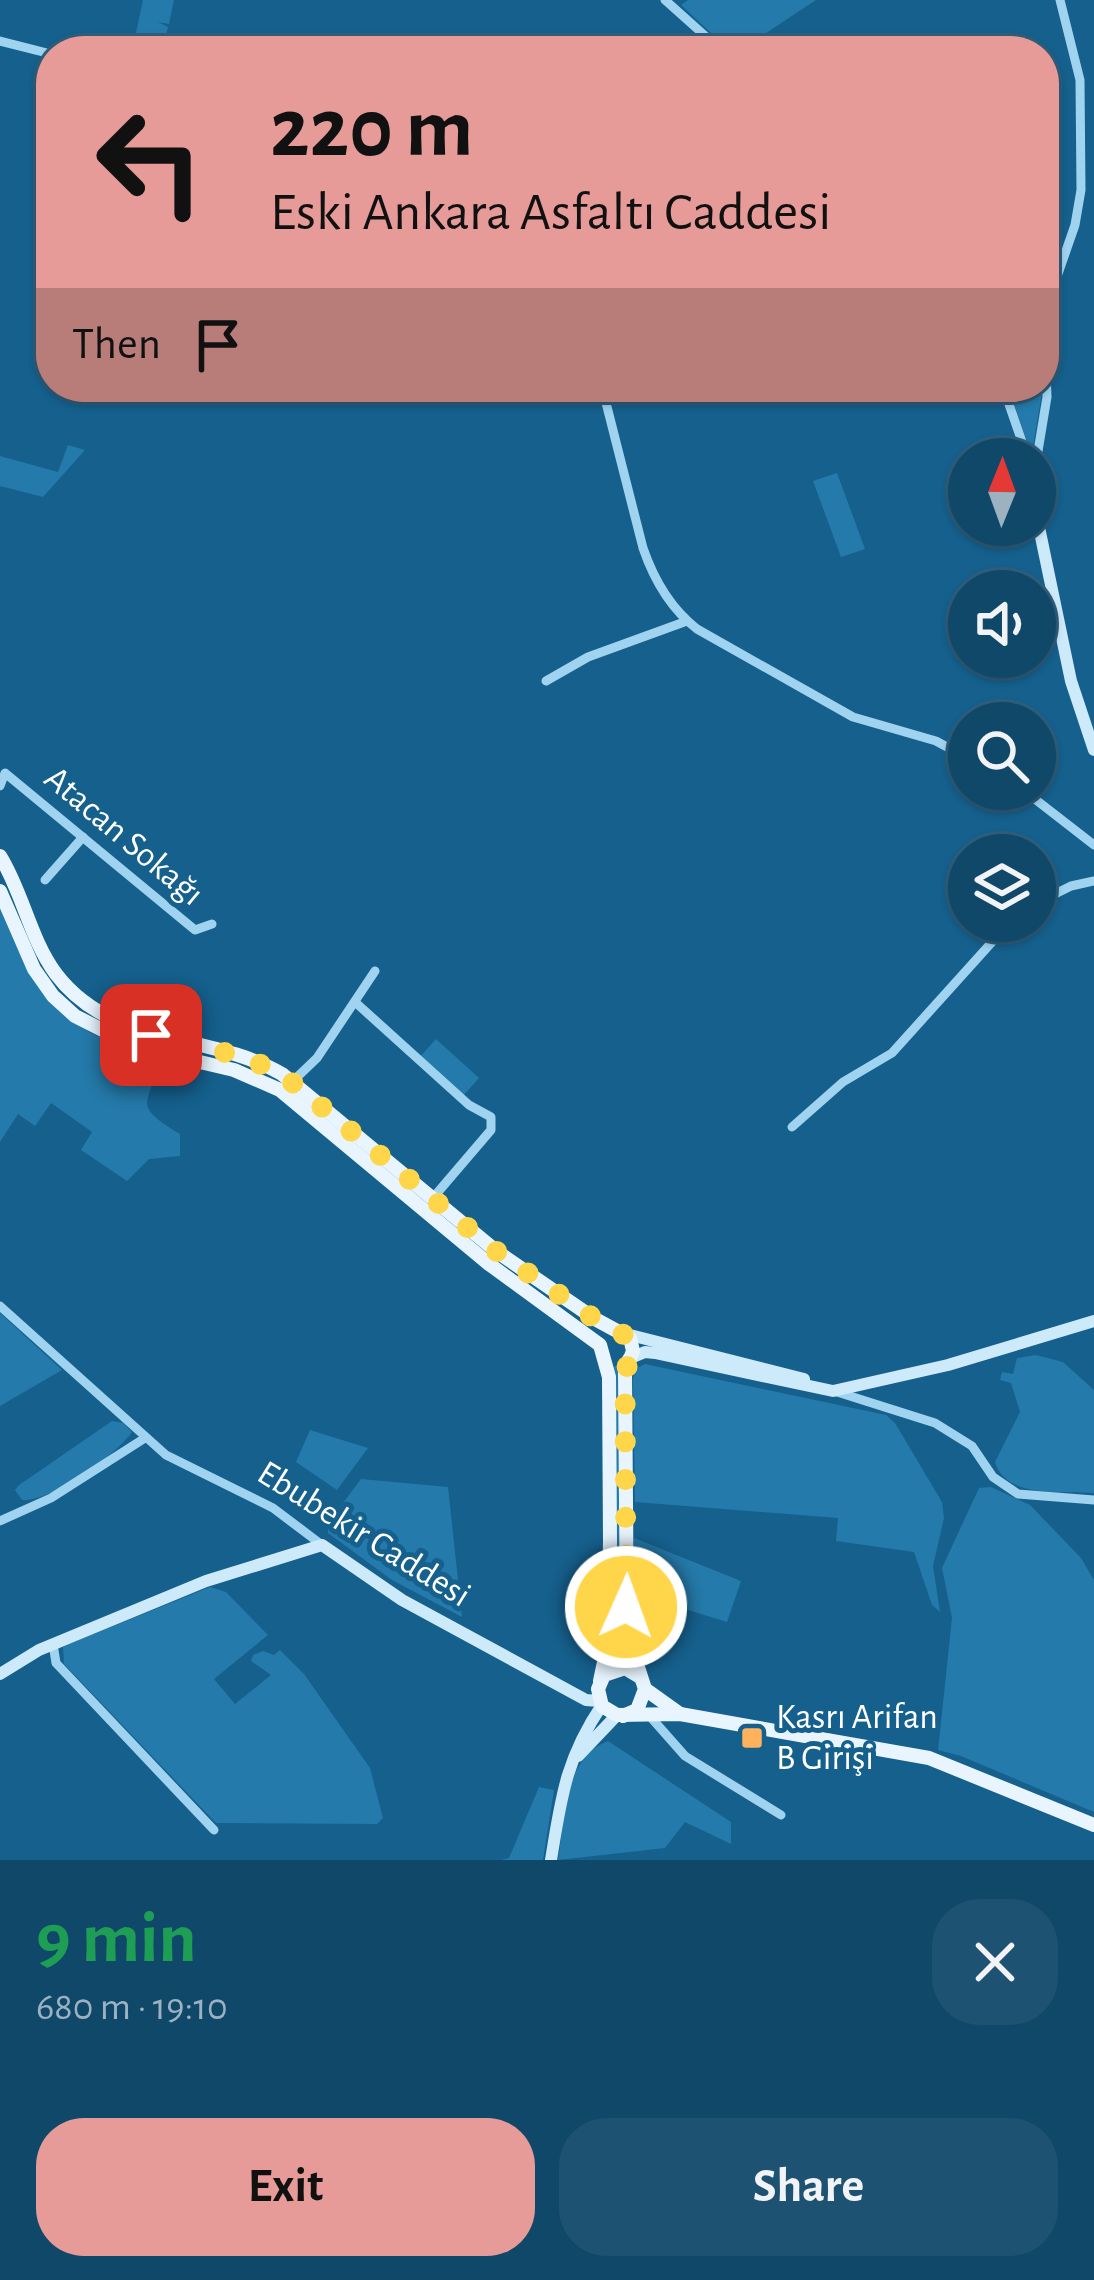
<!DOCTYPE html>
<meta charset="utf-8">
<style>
:root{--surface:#10486a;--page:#1e5272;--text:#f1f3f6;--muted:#9cb2c1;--line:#30607e;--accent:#e69b98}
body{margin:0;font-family:"Alegreya Sans",sans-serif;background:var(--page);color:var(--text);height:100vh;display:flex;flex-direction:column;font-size:45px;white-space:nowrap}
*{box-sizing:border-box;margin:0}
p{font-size:39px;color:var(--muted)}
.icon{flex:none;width:66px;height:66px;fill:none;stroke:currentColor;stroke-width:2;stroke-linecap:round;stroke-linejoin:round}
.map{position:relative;height:1860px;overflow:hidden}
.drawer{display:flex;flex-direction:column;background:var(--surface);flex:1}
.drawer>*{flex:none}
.banner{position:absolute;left:36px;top:36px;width:1023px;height:366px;border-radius:48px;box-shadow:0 3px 9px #0004,0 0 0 3px var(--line);background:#e69b98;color:#111;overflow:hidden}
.needle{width:78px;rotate:1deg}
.fabs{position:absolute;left:948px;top:438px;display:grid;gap:24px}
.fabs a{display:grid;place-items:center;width:108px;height:108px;border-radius:50%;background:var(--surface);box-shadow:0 3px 9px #0004,0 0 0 3px var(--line);font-size:60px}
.pin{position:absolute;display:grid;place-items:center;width:102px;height:102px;color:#fff;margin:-51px;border-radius:24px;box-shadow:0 6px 18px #0006}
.me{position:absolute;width:132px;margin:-66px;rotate:2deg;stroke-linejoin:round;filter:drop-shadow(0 0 9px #0008)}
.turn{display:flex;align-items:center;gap:42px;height:252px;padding:0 36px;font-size:54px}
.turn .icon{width:156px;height:156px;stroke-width:2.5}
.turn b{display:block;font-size:84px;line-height:102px}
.then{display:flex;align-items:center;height:114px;padding:0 36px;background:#0003;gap:24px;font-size:45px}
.round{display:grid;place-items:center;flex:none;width:126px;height:126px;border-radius:48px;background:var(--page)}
.summary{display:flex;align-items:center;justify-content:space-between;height:204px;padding:0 36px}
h1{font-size:72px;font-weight:700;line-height:90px;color:#1e9e55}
.action{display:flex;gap:24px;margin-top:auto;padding:24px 36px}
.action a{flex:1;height:138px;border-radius:48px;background:var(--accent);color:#111;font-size:48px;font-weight:700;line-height:138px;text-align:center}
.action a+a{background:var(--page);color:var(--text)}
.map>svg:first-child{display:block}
</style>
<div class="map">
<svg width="1094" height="1860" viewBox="0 0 1094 1860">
<rect width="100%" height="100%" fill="#15608d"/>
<g fill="#247aaa">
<path d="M143,0H174L169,24L158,22L168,27L163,48L132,51Z"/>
<path d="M688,0H816L739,51L726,47L681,5Z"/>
<path d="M1008,387H1043L1033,446L1029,447Z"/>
<path d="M68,445L85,450L43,497L0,486V456L58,472Z"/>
<path d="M837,473L865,549L841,557L813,481Z"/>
<path d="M0,908C34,994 63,1033 155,1057C157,1106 124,1100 180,1134V1156L149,1159L127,1181L81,1150L92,1132L51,1103L35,1126L18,1114L0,1142Z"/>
<path d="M436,1039L479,1078L462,1097L419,1058Z"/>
<path d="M0,1313L62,1370L0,1406Z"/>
<path d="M1036,1355L1063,1362L1094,1390V1493C1062,1491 1006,1499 995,1462L1020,1412L1011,1383L1000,1380L1002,1372L1013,1374L1017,1358Z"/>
<path d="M645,1364L886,1415L895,1423L942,1502L944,1518L933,1566L940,1612L932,1605L914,1552L836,1541L838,1518L635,1502L633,1379L635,1369Z"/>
<path d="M614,1366L621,1367L619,1615L627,1661L611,1664L615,1648Z"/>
<path d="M112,1421L123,1423L132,1432C115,1456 51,1502 22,1500L15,1490L19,1485Z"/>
<path d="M310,1430L368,1448L337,1490L296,1462Z"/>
<path d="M361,1479L448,1487L462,1617L392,1580L328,1533V1523Z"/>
<path d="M991,1487L1030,1505L1081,1558L1094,1580V1812L961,1756L938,1750L952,1618L942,1568L979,1488Z"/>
<path d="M634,1538L741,1581L727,1622L633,1593Z"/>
<path d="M210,1587L226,1592L268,1635L214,1679L235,1704L271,1675L251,1661L253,1655L263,1651L274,1655L280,1650L304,1674L370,1768L383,1818L377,1824L216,1823L64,1664L63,1647L69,1644Z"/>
<path d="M608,1741L731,1822V1844L685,1822L665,1848L558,1860C565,1819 563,1758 608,1741Z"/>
<path d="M539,1787L554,1790L543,1860H501L509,1858Z"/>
</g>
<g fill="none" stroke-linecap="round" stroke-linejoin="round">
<g stroke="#9fd3f0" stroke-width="9">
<path d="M665,0L722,51"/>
<path d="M0,41L51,54"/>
<path d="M602,387L643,548C654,580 670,608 697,629L853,717L936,741L969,759"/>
<path d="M1003,387L1028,459"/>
<path d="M1035,469L1047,397L1044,314L1075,225L1081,190L1080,80L1060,0"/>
<path d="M546,681L588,657L687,621"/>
<path d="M0,786L5,773L195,930L212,924"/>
<path d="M1022,789L1094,845"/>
<path d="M45,880L83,837"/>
<path d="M1035,904L1071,886L1094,881"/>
<path d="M355,1002L469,1105L491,1117V1130L432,1199"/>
<path d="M293,1081L317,1058L375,971"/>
<path d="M792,1127L843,1082L892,1053L1011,921"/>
<path d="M0,1306L166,1455L273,1508L322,1545"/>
<path d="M834,1391L935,1423L972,1446L993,1477L1018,1494L1094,1500"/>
<path d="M0,1521L51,1498L145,1438"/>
<path d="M53,1644L56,1663L214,1830"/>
<path d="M647,1713L685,1756L781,1815"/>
</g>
<g stroke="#cdeafb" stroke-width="12">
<path d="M1035,508L1071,681L1094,750"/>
<path d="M626,1334L804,1379"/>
<path d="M628,1359L645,1352L655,1353L833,1391L948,1365L1094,1321"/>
<path d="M0,1674L39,1650L206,1581L322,1545L402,1600L586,1700L599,1701"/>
<path d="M578,1756L617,1715"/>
<path d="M551,1860C561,1798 566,1758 602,1705"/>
</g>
<g stroke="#e8f5ff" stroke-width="14">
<path d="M0,856C23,893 30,939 56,974C113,1049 208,1031 282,1074L496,1251L595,1319L630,1338L633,1351L625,1372L627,1633L645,1689L637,1710L623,1716"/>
<path d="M0,891L34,969L53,996L75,1016L136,1047L234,1070L280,1090L489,1264L600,1345L609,1377L610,1541L608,1643L600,1681"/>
<path d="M640,1677L625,1668L604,1675L598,1689L602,1706L617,1715L680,1714L929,1758L1094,1825"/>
<path d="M645,1689L680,1714"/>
</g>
</g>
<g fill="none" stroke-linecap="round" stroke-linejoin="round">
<path stroke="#ffd54a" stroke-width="21" stroke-dasharray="0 37.8" d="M151,1035L244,1057L282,1074L496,1251L595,1319L630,1338L633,1351L625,1372L626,1607"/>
</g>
<rect fill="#ffb25e" stroke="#15608d" stroke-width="4.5" x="740" y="1726" width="24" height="24" rx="6"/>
<g text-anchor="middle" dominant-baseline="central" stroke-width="10" stroke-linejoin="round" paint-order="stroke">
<g font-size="36" fill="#fff" stroke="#15608d">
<text transform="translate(124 836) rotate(40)">Atacan Sokağı</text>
<text transform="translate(364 1534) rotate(32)">Ebubekir Caddesi</text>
</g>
<g font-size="36" fill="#fff" stroke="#15608d" text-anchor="start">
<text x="776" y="1717">Kasrı Arifan<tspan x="776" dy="41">B Girişi</tspan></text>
</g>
</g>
</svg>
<div class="fabs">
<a><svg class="needle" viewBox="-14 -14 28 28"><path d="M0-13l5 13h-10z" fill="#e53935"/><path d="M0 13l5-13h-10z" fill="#9cb2c1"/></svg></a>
<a><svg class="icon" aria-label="sound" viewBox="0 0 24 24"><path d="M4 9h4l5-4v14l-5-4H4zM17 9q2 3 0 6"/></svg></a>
<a><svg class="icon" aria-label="search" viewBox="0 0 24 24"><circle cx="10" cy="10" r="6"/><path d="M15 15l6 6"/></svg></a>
<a><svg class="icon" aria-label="layers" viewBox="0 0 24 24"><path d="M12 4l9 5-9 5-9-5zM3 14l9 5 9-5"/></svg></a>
</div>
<div class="pin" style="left:151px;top:1035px;background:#d93025"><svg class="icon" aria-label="arrive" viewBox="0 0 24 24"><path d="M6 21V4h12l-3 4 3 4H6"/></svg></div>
<svg class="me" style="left:626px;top:1607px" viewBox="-20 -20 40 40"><circle r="17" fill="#ffd54a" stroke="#fff" stroke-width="3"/><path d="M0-11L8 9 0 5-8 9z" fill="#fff"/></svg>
<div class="banner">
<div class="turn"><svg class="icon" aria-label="left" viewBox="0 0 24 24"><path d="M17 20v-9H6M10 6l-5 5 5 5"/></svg><div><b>220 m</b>Eski Ankara Asfaltı Caddesi</div></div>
<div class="then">Then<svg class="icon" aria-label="arrive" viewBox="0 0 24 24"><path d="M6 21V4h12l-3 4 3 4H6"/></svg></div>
</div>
</div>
<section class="drawer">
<div class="summary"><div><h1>9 min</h1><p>680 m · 19:10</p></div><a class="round"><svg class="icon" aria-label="close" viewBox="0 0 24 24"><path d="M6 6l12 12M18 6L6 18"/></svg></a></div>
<div class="action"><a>Exit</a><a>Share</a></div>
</section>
